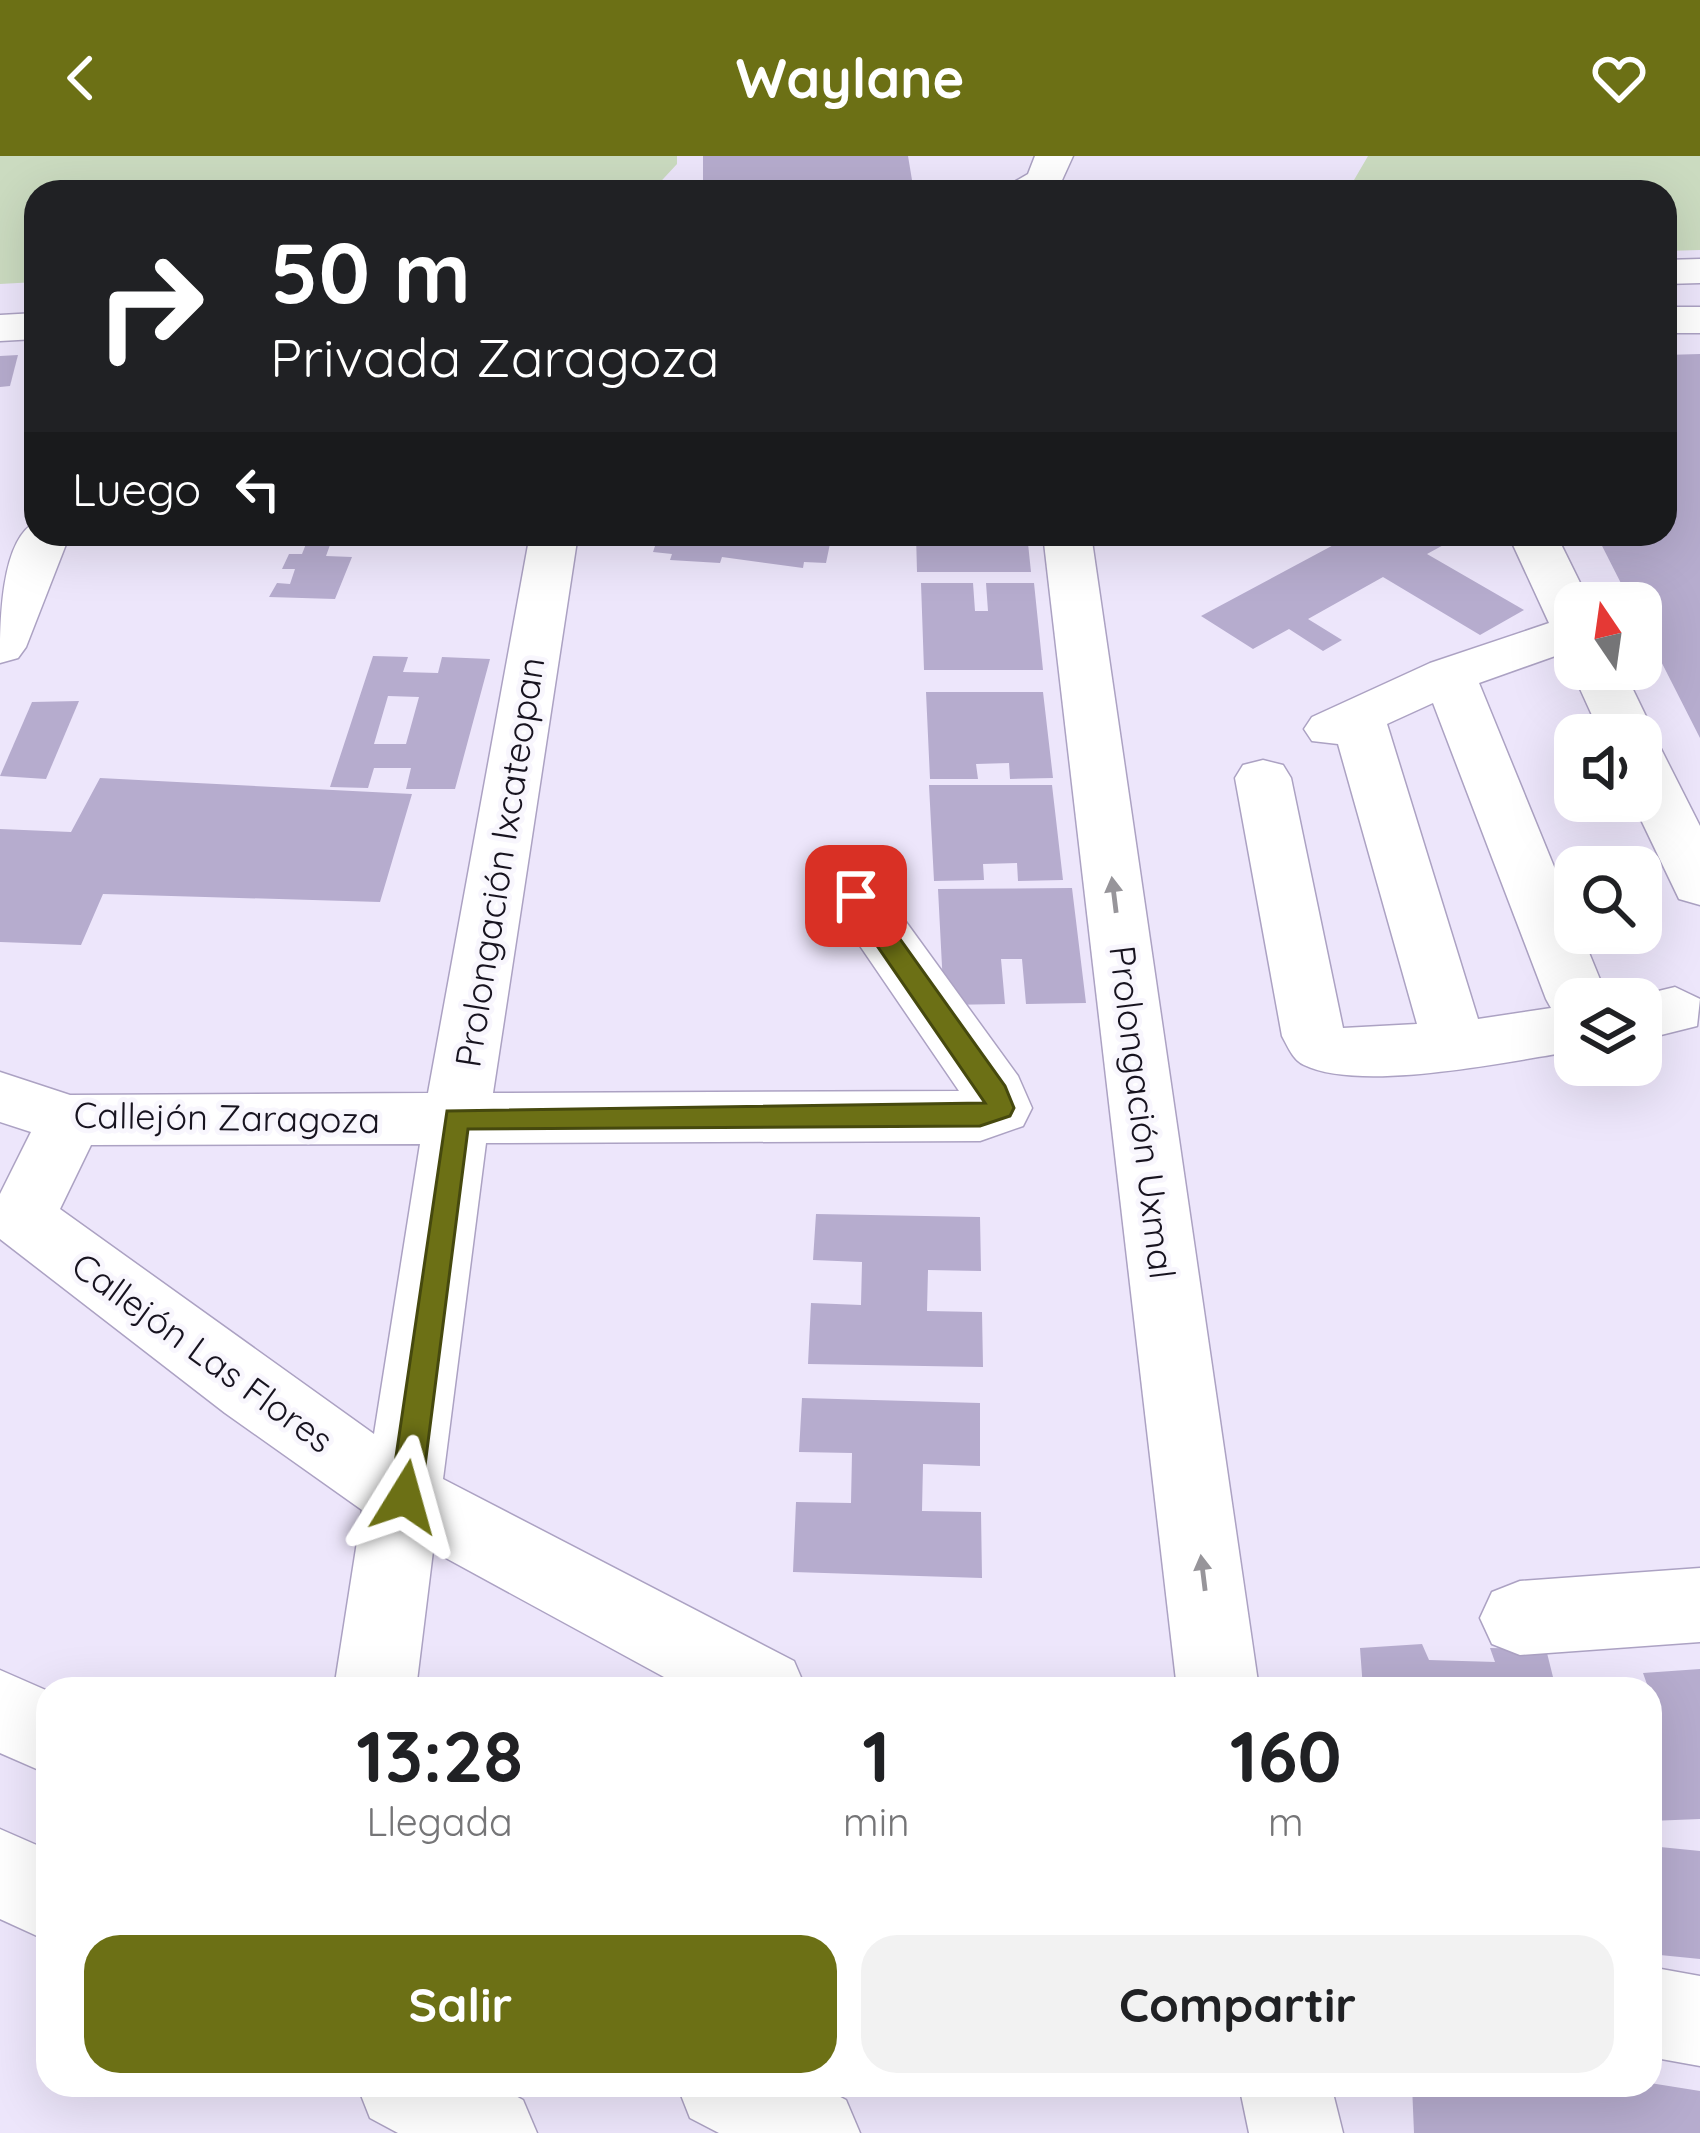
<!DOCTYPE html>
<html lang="es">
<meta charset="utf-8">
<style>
:root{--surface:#fff;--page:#f2f2f2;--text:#202124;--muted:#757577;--accent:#6c7015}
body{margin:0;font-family:Quicksand,sans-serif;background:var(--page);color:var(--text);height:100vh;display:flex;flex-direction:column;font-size:45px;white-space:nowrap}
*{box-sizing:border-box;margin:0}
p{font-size:39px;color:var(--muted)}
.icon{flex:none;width:66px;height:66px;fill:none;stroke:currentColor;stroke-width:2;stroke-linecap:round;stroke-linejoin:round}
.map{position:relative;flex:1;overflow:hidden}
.details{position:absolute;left:36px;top:1521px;width:1626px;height:420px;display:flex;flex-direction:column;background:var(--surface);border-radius:36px;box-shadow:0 12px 48px #0002}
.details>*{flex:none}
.hud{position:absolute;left:24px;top:24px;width:1653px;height:366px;border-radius:36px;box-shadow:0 12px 48px #0002;background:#202124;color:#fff;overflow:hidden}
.needle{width:78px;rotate:347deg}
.buttons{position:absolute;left:1554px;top:426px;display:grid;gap:24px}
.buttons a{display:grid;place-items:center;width:108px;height:108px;border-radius:24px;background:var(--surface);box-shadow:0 12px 48px #0002;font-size:60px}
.pin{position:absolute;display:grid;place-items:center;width:102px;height:102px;color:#fff;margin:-51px;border-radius:24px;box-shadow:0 6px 18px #0006}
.me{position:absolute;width:132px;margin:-66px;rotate:8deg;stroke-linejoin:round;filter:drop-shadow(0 0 9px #0008)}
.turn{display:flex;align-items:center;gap:42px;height:252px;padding:0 48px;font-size:54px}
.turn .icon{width:156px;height:156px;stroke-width:2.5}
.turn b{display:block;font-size:84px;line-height:102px}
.then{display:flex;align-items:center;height:114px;padding:0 48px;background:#0003;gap:24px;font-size:45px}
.eta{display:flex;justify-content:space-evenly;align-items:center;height:204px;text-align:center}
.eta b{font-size:72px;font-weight:700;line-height:84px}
.action{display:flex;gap:24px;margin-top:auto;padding:24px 48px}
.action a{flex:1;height:138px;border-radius:36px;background:var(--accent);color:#fff;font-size:48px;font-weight:700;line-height:138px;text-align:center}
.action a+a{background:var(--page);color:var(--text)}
header{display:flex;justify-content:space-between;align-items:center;height:156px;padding:0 48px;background:var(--accent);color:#fff;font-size:54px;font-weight:700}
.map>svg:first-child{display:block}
</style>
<header><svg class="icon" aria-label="back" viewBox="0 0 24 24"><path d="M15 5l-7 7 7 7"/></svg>Waylane<svg class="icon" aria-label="heart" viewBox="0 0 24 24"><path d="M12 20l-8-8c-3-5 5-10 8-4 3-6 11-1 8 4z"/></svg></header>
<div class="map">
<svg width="1700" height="1977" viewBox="0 0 1700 1977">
<rect width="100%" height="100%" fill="#ede6fb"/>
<g fill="#cbdbc0">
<path d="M0,0H677V8L651,36H36V126L0,128Z"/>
<path d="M1368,0H1700V94L1665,95V36H1347Z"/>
</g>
<g fill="#b6acce" fill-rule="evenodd">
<path d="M703,0H908L914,36H703Z"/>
<path d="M1503,25L1511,36H1460L1454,27Z"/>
<path d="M1700,198V582L1641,466V447H1631L1596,378H1665V199Z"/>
<path d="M18,199L10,230L0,231V200Z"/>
<path d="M296,378H334L326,400L352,401L335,443L269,441L277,427L290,428L295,413H282L289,398H302L306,388H293Z"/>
<path d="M659,378H832L826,407L804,406L803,412L722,401L720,407L670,404L672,398L653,396Z"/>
<path d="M916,378H1027L1031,416H917Z"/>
<path d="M1354,378H1453L1458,381L1427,398L1524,454L1480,479L1383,421L1308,463L1342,484L1323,495L1289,473L1253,493L1201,460Z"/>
<path d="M921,427H973L975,455H988L986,427H1034L1043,514H924Z"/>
<path d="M373,500L408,501L403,516L438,517L442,501L490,503L455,633H406L411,612H374L368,632L330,631ZM388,540L419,541L406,588H374Z"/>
<path d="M926,536H1043L1053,622L1010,623L1009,607L976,608L978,623H930Z"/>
<path d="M79,545L46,623L0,620L32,546Z"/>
<path d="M100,622L177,626L412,638L380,746L103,738L81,789L0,786V673L71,676Z"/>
<path d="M929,629H1052L1063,724L1018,725L1017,707L983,708L984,724L934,725Z"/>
<path d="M1072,732L1086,847L1026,848L1022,803H1001L1005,848L944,849L938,733Z"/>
<path d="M816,1058L980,1061L981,1115L928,1114L927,1155L982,1156L983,1211L808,1208L811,1147L861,1149L862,1106L813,1104Z"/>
<path d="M802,1242L980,1247V1310L923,1308L922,1355L981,1356L982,1422L793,1416L796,1346L851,1347L852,1297L799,1296Z"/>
<path d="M1422,1488L1429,1504L1495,1506L1490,1492L1546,1493L1556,1533H1363L1360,1492Z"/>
<path d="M1700,1513V1663L1650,1665V1551H1655L1643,1517Z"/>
<path d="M1650,1690L1700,1695V1803L1650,1798Z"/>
<path d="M1650,1927L1700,1935V1977H1414L1412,1929Z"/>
</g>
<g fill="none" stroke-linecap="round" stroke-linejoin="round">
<defs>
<g id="minor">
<path d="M1035,0H1073L1058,33L997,36L1028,18Z"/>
<rect x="1665" y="151" width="35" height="26"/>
<path d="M36,366V378H70L26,491L18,502L0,507C0,470 0,383 36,366Z"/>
<path d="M530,378H578L493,937L959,935L826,740L835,726L856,720L877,726L1018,920L1032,952L1023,970L980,985L486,987L443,1323L794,1505L806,1533H686L433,1395L416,1533H334L362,1354L225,1257L0,1083V1038L31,976L0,966V916L70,939L428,937ZM420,988L374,1278L60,1053L91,989Z"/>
<path d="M1043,378H1091L1259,1533H1177Z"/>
<path d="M1508,378H1556L1590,447H1575V493L1479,527L1575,762V777H1581L1608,843H1575V895C1510,905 1362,937 1304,909C1293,904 1288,891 1282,880L1235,622L1243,609L1263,604L1283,609L1291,622L1343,872L1417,868L1338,588L1312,585L1304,573L1312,561L1430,507L1549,467ZM1433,547L1546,843L1551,852L1478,863L1387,568Z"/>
<path d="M1575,507V513H1623L1655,579L1648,590L1661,593L1700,670V749L1679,743L1632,645H1641V579H1601L1571,513Z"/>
<path d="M1675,831L1700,843L1697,870L1641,884V843H1625Z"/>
<path d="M1700,1412V1486L1520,1499L1492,1488L1480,1462L1492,1436L1520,1425Z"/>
<path d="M1650,1811L1700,1820V1910L1650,1901Z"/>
<path d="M1239,1929H1331L1343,1977H1249Z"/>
</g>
<g id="major">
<path d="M1700,103V127L1665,128V104Z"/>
<path d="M36,157V183L0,185V159Z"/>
<path d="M0,1514L48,1535V1618L0,1597Z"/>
<path d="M0,1673L48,1694V1785L0,1763Z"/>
<path d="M357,1929H496L523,1944L537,1977H398L370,1962Z"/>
<path d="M677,1929H818L846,1944L860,1977H719L690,1962Z"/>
</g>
</defs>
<use href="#minor" stroke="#aca2c3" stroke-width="3"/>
<use href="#major" stroke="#aca2c3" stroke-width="3"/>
<use href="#minor" fill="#fff" fill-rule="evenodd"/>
<use href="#major" fill="#fff" fill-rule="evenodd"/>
</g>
<defs><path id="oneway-solid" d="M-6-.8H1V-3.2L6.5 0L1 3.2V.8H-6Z" transform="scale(3)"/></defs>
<g fill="#97959a">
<use href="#oneway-solid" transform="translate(1114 739) rotate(-97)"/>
<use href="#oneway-solid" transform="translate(1203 1417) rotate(-97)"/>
</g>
<path fill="#6c7015" stroke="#46490e" stroke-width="3" d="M856,732L865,734L1005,930L1014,952L1010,960L980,970L468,973L421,1341L416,1351H394L390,1341L447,955L985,947L847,746L844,740Z"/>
<g text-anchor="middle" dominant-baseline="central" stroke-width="10" stroke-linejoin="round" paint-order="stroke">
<g font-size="36" fill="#17131f" stroke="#f8f6fd">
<text transform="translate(499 706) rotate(-81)">Prolongación Ixcateopan</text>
<text transform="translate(1143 956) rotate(83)">Prolongación Uxmal</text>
<text transform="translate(227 961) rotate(1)">Callejón Zaragoza</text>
<text transform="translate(203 1196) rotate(36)">Callejón Las Flores</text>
</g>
</g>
</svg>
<div class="buttons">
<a><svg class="needle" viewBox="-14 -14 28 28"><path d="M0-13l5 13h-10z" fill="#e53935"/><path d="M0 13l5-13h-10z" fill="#757577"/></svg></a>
<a><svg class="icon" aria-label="sound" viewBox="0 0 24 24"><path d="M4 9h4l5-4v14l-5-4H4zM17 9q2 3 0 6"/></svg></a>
<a><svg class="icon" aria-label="search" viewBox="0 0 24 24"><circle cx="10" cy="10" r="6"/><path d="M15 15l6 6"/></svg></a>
<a><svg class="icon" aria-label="layers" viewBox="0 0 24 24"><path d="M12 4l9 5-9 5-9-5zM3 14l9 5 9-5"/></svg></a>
</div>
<div class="pin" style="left:856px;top:740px;background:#d93025"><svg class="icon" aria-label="arrive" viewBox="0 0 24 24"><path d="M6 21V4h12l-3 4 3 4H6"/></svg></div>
<svg class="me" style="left:405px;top:1341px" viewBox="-20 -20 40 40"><path d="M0-17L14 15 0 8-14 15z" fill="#6c7015" stroke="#fff" stroke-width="4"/></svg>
<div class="hud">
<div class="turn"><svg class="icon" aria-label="right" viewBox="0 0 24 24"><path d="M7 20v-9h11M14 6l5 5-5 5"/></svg><div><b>50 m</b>Privada Zaragoza</div></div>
<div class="then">Luego<svg class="icon" aria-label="left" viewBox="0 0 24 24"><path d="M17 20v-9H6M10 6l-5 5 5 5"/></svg></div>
</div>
<section class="details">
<div class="eta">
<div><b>13:28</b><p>Llegada</p></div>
<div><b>1</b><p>min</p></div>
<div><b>160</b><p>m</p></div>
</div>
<div class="action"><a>Salir</a><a>Compartir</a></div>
</section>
</div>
